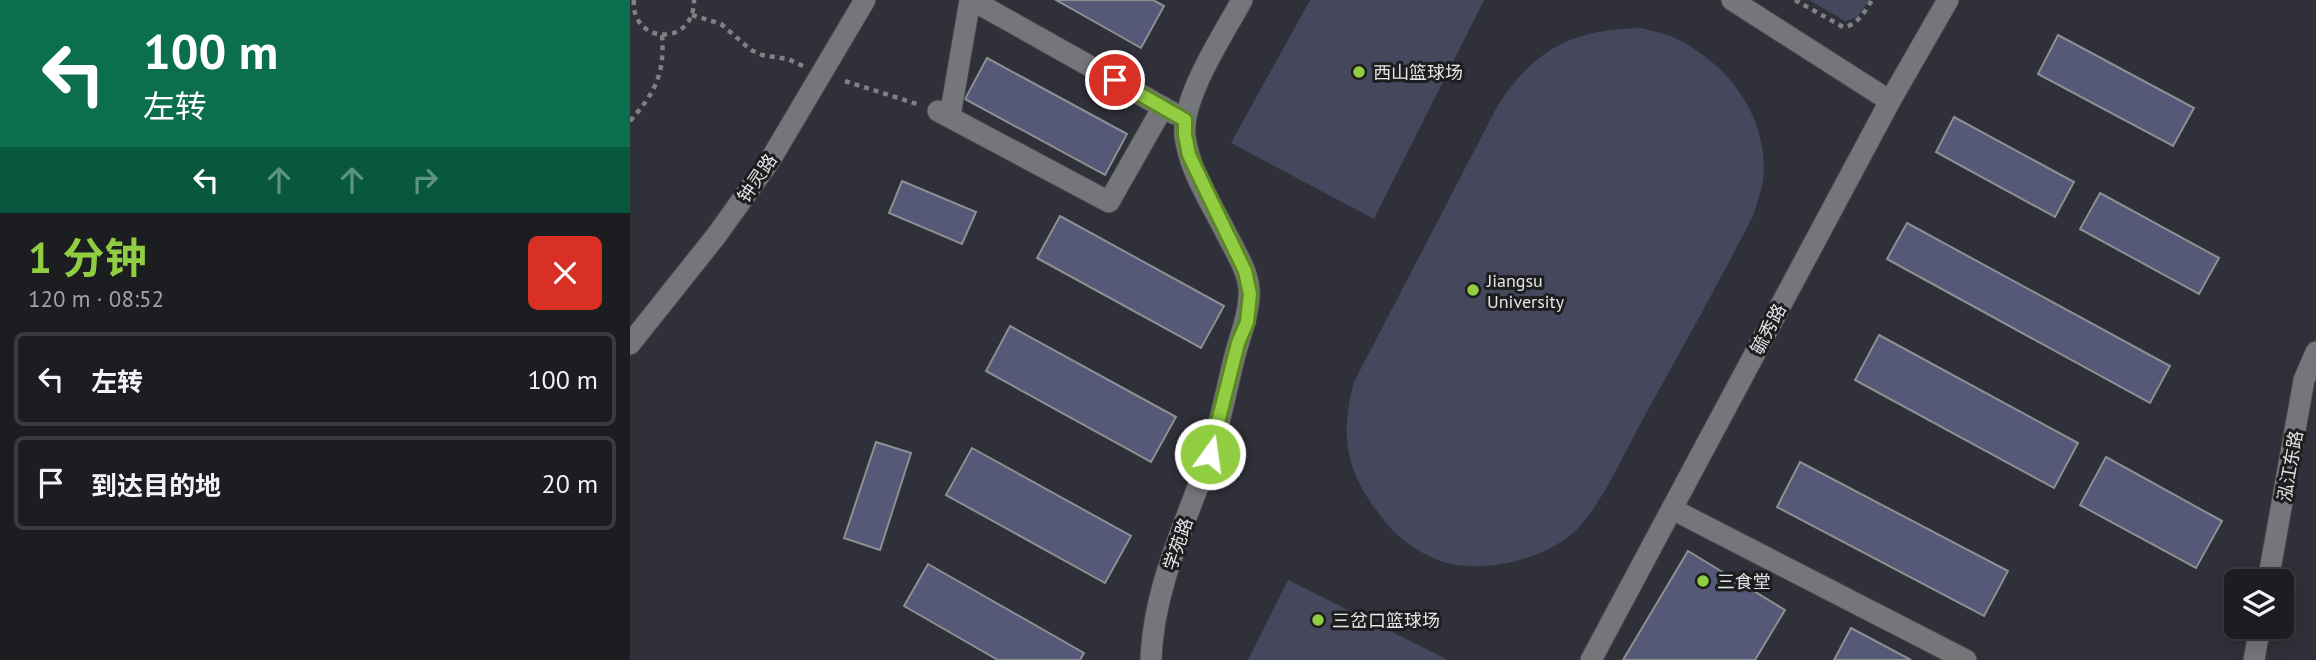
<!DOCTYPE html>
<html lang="zh">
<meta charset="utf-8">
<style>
:root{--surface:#1c1d20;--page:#252629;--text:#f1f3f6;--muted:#a0a2a5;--line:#3a3b3e;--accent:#91cd40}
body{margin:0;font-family:"PT Sans","Noto Sans SC",sans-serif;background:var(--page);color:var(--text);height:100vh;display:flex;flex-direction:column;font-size:26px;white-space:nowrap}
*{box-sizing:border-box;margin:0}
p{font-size:23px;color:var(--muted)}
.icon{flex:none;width:38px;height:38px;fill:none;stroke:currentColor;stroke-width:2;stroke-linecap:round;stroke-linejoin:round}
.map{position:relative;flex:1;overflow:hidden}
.details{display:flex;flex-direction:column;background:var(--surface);width:630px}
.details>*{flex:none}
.top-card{background:#0b6e4f;color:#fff;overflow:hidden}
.tools{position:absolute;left:1594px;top:569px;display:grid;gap:14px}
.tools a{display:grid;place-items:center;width:70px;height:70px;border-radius:10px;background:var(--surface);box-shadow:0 4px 18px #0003,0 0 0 2px var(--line);font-size:35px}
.pin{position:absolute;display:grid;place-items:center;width:60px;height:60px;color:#fff;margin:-30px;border:4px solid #fff;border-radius:50%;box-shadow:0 2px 7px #0007}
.me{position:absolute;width:77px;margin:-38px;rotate:14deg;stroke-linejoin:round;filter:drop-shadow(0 0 5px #0008)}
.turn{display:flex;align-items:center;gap:24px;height:147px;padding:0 28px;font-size:32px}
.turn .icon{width:91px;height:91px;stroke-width:2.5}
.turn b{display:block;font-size:49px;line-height:60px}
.lanes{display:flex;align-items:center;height:66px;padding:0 28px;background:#0003;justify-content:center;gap:35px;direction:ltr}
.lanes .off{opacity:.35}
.round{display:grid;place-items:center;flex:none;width:74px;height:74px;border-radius:10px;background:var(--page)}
.headline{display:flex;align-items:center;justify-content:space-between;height:119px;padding:0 28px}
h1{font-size:42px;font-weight:700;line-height:52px;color:var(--accent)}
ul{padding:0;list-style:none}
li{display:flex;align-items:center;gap:21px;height:94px;margin:0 14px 10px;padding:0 14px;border:4px solid var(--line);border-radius:10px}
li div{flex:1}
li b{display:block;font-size:26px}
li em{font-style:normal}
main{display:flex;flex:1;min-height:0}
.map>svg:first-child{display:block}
</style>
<main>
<section class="details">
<div class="top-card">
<div class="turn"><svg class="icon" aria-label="left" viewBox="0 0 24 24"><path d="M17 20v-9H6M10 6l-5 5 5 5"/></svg><div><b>100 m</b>左转</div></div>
<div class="lanes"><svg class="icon" aria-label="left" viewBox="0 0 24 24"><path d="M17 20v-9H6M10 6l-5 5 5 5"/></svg><svg class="icon off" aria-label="ahead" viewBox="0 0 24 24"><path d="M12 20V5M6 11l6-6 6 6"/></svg><svg class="icon off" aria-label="ahead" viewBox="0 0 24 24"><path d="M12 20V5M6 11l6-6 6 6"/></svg><svg class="icon off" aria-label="right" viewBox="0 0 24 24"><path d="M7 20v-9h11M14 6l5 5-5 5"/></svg></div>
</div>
<div class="headline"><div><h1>1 分钟</h1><p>120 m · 08:52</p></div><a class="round" style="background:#d93025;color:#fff"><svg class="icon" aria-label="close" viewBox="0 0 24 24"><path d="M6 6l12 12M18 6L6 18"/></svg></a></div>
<ul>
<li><svg class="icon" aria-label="left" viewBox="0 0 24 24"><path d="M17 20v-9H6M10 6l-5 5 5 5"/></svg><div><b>左转</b></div><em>100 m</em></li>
<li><svg class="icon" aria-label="arrive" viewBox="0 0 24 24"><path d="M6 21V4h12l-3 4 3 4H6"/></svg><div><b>到达目的地</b></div><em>20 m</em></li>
</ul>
</section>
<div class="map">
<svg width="1686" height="660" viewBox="0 0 1686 660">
<rect width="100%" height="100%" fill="#26272a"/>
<path fill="#2f3039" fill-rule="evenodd" d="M0,0H1686V660H0ZM1606,581H1652V626H1606Z"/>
<g fill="#45475c">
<path d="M680,0H854L744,219L601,143Z"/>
<path d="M1179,0H1239L1227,17L1215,21Z"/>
<path d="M1010,28C1022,31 1036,33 1047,39C1096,63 1134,112 1134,168C1134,185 1128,200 1123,216C1086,288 1046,359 1007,430C991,460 968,511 943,533C914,558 866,570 828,565C803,562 772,543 757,524C718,476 708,442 724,382L868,105C906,48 942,30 1010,28Z"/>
<path d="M658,580L818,660H618Z"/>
</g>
<g fill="#555876" stroke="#8e8f93" stroke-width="2">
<path d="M426,0H523L534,6L511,48Z"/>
<path d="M1428,35L1564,108L1543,146L1408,74Z"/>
<path d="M357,58L497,134L475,175L335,99Z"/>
<path d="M1324,117L1444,182L1425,217L1306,152Z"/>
<path d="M272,181L346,212L332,244L259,213Z"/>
<path d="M1470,193L1589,258L1569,294L1450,229Z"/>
<path d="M430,216L594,306L571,348L407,258Z"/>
<path d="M1277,223L1540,366L1520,403L1257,259Z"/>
<path d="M380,326L546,417L521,462L356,371Z"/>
<path d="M1249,335L1448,443L1424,488L1225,380Z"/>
<path d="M246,442L281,453L250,550L214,538Z"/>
<path d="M342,448L501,536L475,583L316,495Z"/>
<path d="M1476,457L1592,521L1566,568L1450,505Z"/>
<path d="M1170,462L1378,571L1354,616L1147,507Z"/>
<path d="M1058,551L1155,610L1125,660H993Z"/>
<path d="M298,564L454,653L450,660H368L274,606Z"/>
<path d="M1221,628L1281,660H1204Z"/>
</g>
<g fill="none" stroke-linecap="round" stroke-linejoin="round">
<defs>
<g id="minor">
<path d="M342,0L545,114"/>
<path d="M1102,0L1260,101"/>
<path d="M308,111L479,202L533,107"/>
<path d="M320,116L340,0"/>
<path d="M0,344L86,236L139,162L235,0"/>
<path d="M1042,509L1336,660"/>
<path d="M1638,581L1674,380L1686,352"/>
<path d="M521,660C523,589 556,522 579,457C590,425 596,391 604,359C609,338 618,319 619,297C621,275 606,253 596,233C581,203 559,170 555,136C551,97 594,34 612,0"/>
<path d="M961,660L1260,101L1318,0"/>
<path d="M1624,660L1630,626"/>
</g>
</defs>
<use href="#minor" stroke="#424346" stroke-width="23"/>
<g stroke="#7f8082" stroke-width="4.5" stroke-dasharray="5 5" stroke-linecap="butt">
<path d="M4,0C0,43 64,49 64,0"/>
<path d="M1165,0L1213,27C1227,26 1235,11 1242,0"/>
<path d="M62,15L91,24L121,50L132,55L158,59L173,66"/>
<path d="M215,81L287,104"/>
<path d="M0,121C25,93 35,74 32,35"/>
</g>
<use href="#minor" stroke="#75767a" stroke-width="21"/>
</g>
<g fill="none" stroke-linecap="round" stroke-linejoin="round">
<defs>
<path id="route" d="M485,80L555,120V135L559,155L615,271L620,294L617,322L608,343L580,454"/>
</defs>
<use href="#route" stroke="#5e852a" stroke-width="18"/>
<use href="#route" stroke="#91cd40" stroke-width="12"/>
</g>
<g fill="#91cd40" stroke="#1d1d20" stroke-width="2.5">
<circle cx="729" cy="72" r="7"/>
<circle cx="843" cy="290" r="7"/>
<circle cx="1073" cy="581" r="7"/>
<circle cx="688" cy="620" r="7"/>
</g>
<g text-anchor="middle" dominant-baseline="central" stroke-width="6" stroke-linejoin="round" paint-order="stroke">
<g font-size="18" fill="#e4e4e6" stroke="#1d1d20" text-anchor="start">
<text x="743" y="72">西山篮球场</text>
<text x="857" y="280">Jiangsu<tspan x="857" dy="21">University</tspan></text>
<text x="1087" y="581">三食堂</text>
<text x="702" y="620">三岔口篮球场</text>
</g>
<g font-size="18" fill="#e4e4e6" stroke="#1d1d20">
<text transform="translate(127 178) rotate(-56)">钟灵路</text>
<text transform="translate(1138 329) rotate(-62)">毓秀路</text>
<text transform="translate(1660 466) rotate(-80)">泓江东路</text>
<text transform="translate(548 544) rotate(-71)">学苑路</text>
</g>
</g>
</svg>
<div class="tools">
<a><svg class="icon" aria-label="layers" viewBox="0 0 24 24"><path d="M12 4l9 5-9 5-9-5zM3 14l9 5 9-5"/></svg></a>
</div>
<div class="pin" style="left:485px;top:80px;background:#d93025"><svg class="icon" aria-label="arrive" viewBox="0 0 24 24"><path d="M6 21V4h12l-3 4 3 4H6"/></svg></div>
<svg class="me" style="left:580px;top:454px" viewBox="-20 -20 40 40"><circle r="17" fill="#91cd40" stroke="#fff" stroke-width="3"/><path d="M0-11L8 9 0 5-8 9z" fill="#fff"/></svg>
</div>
</main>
